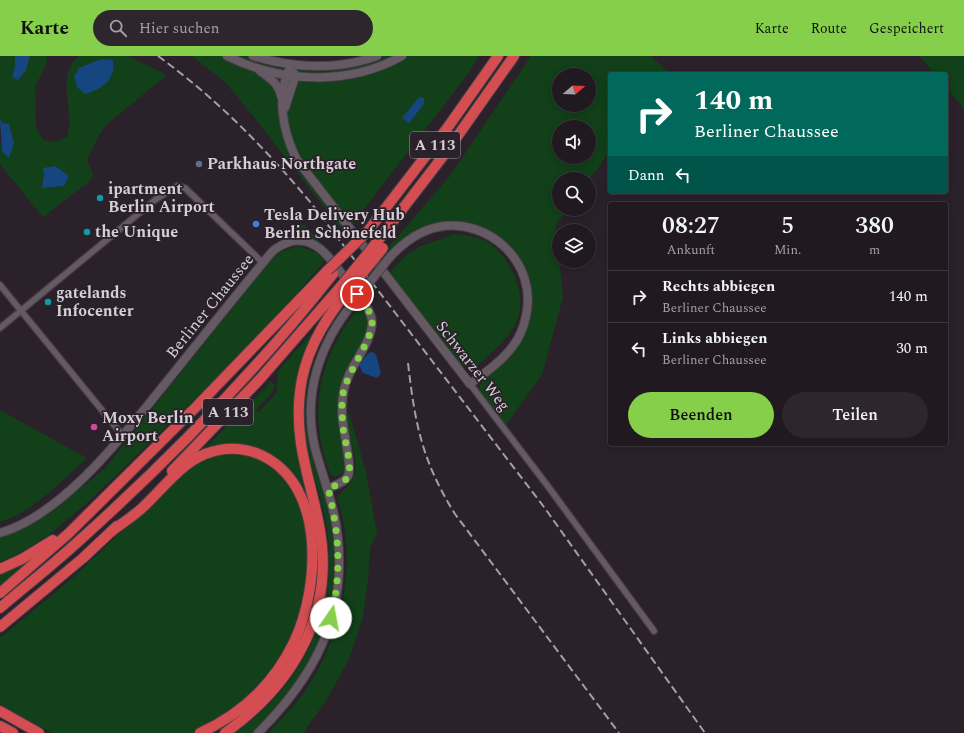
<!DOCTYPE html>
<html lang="de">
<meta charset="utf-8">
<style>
:root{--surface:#201920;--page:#2d262d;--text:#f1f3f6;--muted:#a2a0a5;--line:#3d383e;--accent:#86cf4b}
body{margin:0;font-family:Spectral,serif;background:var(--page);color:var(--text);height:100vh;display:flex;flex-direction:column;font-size:15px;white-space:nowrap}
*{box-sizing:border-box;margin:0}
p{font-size:13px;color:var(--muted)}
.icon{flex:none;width:22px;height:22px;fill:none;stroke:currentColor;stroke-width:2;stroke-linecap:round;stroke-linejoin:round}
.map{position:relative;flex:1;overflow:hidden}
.drawer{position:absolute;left:608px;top:146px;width:340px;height:244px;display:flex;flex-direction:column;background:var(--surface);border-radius:4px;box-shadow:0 2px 10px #0003,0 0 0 1px var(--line)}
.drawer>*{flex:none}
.hud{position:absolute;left:608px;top:16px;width:340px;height:122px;border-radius:4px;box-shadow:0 2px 10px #0003,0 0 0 1px var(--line);background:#00695c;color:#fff;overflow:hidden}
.needle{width:26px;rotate:71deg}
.controls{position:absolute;left:552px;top:12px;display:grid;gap:8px}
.controls a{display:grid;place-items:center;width:44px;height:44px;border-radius:50%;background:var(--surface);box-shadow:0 2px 10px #0003,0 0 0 1px var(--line);font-size:20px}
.pin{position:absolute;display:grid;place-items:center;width:34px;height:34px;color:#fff;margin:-17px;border:2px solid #fff;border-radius:50%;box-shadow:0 1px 4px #0007}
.me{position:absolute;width:44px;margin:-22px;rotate:12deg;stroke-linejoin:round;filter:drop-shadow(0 0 3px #0008)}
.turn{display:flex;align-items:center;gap:14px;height:84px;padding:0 20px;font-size:18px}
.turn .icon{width:52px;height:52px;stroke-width:2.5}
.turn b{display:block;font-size:28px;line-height:34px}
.then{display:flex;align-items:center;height:38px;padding:0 20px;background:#0003;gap:8px;font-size:15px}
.eta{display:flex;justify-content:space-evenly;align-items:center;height:68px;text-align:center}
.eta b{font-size:24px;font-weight:600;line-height:28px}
.action{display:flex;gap:8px;margin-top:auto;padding:8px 20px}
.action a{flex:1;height:46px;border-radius:24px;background:var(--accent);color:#111;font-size:16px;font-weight:600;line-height:46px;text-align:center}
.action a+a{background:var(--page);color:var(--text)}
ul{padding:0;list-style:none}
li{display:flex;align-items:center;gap:12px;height:52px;padding:0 20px;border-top:1px solid var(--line)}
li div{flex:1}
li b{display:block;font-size:15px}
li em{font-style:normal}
header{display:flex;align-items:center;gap:24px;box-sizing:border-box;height:56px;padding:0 20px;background:var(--accent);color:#111}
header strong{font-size:19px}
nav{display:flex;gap:22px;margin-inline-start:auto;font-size:14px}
.search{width:280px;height:36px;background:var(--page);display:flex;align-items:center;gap:10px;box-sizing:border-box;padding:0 14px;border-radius:22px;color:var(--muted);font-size:15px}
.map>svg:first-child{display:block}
</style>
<header>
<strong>Karte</strong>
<div class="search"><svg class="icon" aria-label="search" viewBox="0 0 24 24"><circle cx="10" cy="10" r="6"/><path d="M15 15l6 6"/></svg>Hier suchen</div>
<nav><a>Karte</a><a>Route</a><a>Gespeichert</a></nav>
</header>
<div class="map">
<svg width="964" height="677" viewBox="0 0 964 677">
<rect width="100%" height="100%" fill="#2b212a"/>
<g fill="#114019" fill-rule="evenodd">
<path d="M0,0H15V10L12,21L29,4L30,0H47L46,9L35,31L36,71L43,84L56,86L67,81C76,57 54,19 79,0H128L167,19L106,69L98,81L87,104L93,118L91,124L43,161L0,108V84L2,95L3,67L0,63ZM44,118L64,130L42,131Z"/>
<path d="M192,0H267L302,7L331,6L364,0H479L467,19L345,178L250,56L224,25Z"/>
<path d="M531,0H651L668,16L666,18H610V95L589,124L559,123V153H568L556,169L563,241L542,319L505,370L481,339L479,333L484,320L522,282L530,263L533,248L530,227L520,204L508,187L483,171L458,167L437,168L390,196L387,193L449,121ZM559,19H589V49H559ZM559,71H589V101H559Z"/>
<path d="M919,0H964V53L946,31V18H935Z"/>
<path d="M297,168L305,169L330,197C320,187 312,182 297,181L295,174Z"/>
<path d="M455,178C467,179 482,181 492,189C513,206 529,243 515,269C506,286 489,298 476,311L469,312L457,307L389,217L406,199L421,190Z"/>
<path d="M298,190L316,196L325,205L285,251L216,323L88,446L49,479L22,496L0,506V482L33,468L52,456L105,412L270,205L280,196Z"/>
<path d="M360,250C379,271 353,296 347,317C341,336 338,359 340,378C341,389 345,400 345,411L343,417L335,421L330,418C307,355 318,302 360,250Z"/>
<path d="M342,251L344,253C314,292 300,341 311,390C316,413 326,436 331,460C345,522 327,587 289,637C279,651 265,664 252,677H235C304,628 341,552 326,467C320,432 304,398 304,361C305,320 320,285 342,251Z"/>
<path d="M315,273C302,304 293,340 294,374C296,400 304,426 311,451C307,442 304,432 298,423C278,392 240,381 206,393V391L264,333L269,327L268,326L271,325L275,329L272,337L256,354L258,357L277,336L278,315Z"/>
<path d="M348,353L366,416L377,477L370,492L368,524L363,561L349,603L326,645L307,671L305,677H268C281,663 295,650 306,634C342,580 359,505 337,442C342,434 351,429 354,420C360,403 345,376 348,353Z"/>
<path d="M0,354L87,402C61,425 35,455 0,466Z"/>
<path d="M224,396L255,400L285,419L300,448L307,481V529L299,562L283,598L260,630L245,644L211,668L193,677H52L0,648V582L69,525L193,408L206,401Z"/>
<path d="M34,501L0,534V518Z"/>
</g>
<g fill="#154680">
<path d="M15,0H30L26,14L18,24L12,21L15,10Z"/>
<path d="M101,3L113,4C116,24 102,33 85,38L77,31L74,20L79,12Z"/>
<path d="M419,41L424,42V48L409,67L402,62Z"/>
<path d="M0,63L3,67L9,68L14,88L9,102L2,95Z"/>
<path d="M55,110L69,120L64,130L42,132L44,118L43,112Z"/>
<path d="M373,296L376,299L381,317L377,322L363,317L359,309L368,297Z"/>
</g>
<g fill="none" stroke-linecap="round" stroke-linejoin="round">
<defs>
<g id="street">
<path d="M0,229L123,380"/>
<path d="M0,272L155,144L177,130L185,132L263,207"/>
<path d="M470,328L547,429L654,575"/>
</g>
<g id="secondary">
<path d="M227,0C281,27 348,30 402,0"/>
<path d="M253,0C294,12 336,15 377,0"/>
<path d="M291,9C276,38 282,75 297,104L470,328C485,317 502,305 513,290C520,281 524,270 526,260C538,208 490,161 438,171C418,175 403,187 390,201"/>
<path d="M260,15C270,22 279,28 281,40"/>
<path d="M285,52L295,21L294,17"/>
<path d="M0,477C65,458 126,376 168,324C202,282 236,239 271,197C276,191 282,189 289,186C317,177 335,209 349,228C358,239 371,252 372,266C372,284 356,303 349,319C344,329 342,343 342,354C341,369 353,410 348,420C344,427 334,430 328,432"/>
<path d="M258,677C313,622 346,563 338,483C335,451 323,422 315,392C302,338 320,287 354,246"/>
</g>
<g id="highway">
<path d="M368,175L448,71L498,0"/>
<path d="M377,186L447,95L514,0"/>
<path d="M172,415L260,323L342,229"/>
<path d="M112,475C121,468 132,461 141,453C161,435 180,408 205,398C223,391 243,391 261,399C326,429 320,531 294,586C274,628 241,658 200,677"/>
<path d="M0,513L22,503L53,484"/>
<path d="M0,537L68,478L197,350L328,214"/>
<path d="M0,552C27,529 55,507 81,483C171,402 258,313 333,218"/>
<path d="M0,571L83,502L117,470"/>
<path d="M0,655L39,677"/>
<path d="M0,670L13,677"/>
<path d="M225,677C294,628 336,556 319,469C310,422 294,386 300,336C304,298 324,264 347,236"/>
</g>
</defs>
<use href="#street" stroke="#453d45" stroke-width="8"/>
<use href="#secondary" stroke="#453d45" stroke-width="10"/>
<use href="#highway" stroke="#453d45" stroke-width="12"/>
<use href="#street" stroke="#655a64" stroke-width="5.5"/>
<use href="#secondary" stroke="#655a64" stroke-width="8"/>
<use href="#highway" stroke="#d34d51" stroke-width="10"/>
<g stroke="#a59ea5" stroke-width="2" stroke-dasharray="8 4" stroke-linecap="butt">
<path d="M158,0C217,43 265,92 311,147L544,451L705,677"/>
<path d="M408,307C415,368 422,405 455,458L619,677"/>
</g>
<defs>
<path id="secondary-bridge" d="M354,246L390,201"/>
<g id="highway-bridge">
<path d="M328,214L368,175"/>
<path d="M342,229L377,186"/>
<path d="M347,236L383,192"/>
</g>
</defs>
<use href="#secondary-bridge" stroke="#453d45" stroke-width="10" stroke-linecap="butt"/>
<use href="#highway-bridge" stroke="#453d45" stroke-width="12" stroke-linecap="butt"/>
<use href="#secondary-bridge" stroke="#655a64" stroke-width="8"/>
<use href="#highway-bridge" stroke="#d34d51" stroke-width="10"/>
</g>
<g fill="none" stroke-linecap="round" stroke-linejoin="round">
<path stroke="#86cf4b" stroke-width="7" stroke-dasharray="0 12.6" d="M331,562C342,517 339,476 328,432C334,430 345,427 348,420C353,409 344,384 343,371C342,360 341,349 343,338C347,316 374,282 372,264C370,254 363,246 357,238"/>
</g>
<circle fill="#5c6f8a" stroke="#2b212a" stroke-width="1.5" cx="199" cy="108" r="4"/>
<g fill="#0f9aa8" stroke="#2b212a" stroke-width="1.5">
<circle cx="100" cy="142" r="4"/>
<circle cx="87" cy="176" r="4"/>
<circle cx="48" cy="246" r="4"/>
</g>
<circle fill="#3f7fe0" stroke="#2b212a" stroke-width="1.5" cx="256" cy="168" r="4"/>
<circle fill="#d1479c" stroke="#2b212a" stroke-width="1.5" cx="94" cy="371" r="4"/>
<g text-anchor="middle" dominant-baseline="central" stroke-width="3.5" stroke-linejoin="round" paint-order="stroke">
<g fill="#2b212a" stroke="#a29ba2" stroke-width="1">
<rect x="410" y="76" width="50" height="26" rx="3"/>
<rect x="203" y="343" width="50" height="26" rx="3"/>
</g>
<g font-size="15" font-weight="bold" fill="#d5cfd5">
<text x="435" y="89">A 113</text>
<text x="228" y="356">A 113</text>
</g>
<g font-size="16" font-weight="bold" fill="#d5cfd5" stroke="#2b212a" text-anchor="start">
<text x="207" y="108">Parkhaus Northgate</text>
<text x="108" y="133">ipartment<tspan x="108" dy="18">Berlin Airport</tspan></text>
<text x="264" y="159">Tesla Delivery Hub<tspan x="264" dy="18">Berlin Schönefeld</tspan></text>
<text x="95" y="176">the Unique</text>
<text x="56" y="237">gatelands<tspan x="56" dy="18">Infocenter</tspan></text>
<text x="102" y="362">Moxy Berlin<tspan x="102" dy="18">Airport</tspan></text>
</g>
<g font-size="16" fill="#d5cfd5" stroke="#2b212a">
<text transform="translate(210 250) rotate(-51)">Berliner Chaussee</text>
<text transform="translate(473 310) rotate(52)">Schwarzer Weg</text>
</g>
</g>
</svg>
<div class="controls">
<a><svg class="needle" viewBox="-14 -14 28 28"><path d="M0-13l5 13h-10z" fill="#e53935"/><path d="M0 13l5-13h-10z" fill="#a2a0a5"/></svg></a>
<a><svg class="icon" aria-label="sound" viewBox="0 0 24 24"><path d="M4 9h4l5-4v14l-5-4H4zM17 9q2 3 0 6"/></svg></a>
<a><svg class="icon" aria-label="search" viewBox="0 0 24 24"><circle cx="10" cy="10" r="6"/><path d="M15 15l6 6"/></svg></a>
<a><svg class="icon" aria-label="layers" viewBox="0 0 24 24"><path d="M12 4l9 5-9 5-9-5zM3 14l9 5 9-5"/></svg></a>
</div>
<div class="pin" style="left:357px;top:238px;background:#d93025"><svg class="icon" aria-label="arrive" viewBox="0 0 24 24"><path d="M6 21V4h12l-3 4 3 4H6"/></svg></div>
<svg class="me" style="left:331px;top:562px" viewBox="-20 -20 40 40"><circle r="19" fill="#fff"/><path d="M0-13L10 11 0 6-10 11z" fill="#86cf4b"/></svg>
<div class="hud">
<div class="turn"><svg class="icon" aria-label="right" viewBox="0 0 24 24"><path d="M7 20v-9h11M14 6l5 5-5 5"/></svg><div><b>140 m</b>Berliner Chaussee</div></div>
<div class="then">Dann<svg class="icon" aria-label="left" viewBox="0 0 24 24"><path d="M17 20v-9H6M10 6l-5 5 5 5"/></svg></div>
</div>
<section class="drawer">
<div class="eta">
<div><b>08:27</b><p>Ankunft</p></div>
<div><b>5</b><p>Min.</p></div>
<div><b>380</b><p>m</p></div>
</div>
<ul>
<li><svg class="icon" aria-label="right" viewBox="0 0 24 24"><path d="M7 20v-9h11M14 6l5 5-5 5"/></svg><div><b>Rechts abbiegen</b><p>Berliner Chaussee</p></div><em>140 m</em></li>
<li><svg class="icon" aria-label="left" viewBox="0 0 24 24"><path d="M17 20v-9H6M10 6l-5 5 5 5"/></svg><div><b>Links abbiegen</b><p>Berliner Chaussee</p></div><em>30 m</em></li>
</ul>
<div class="action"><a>Beenden</a><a>Teilen</a></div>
</section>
</div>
